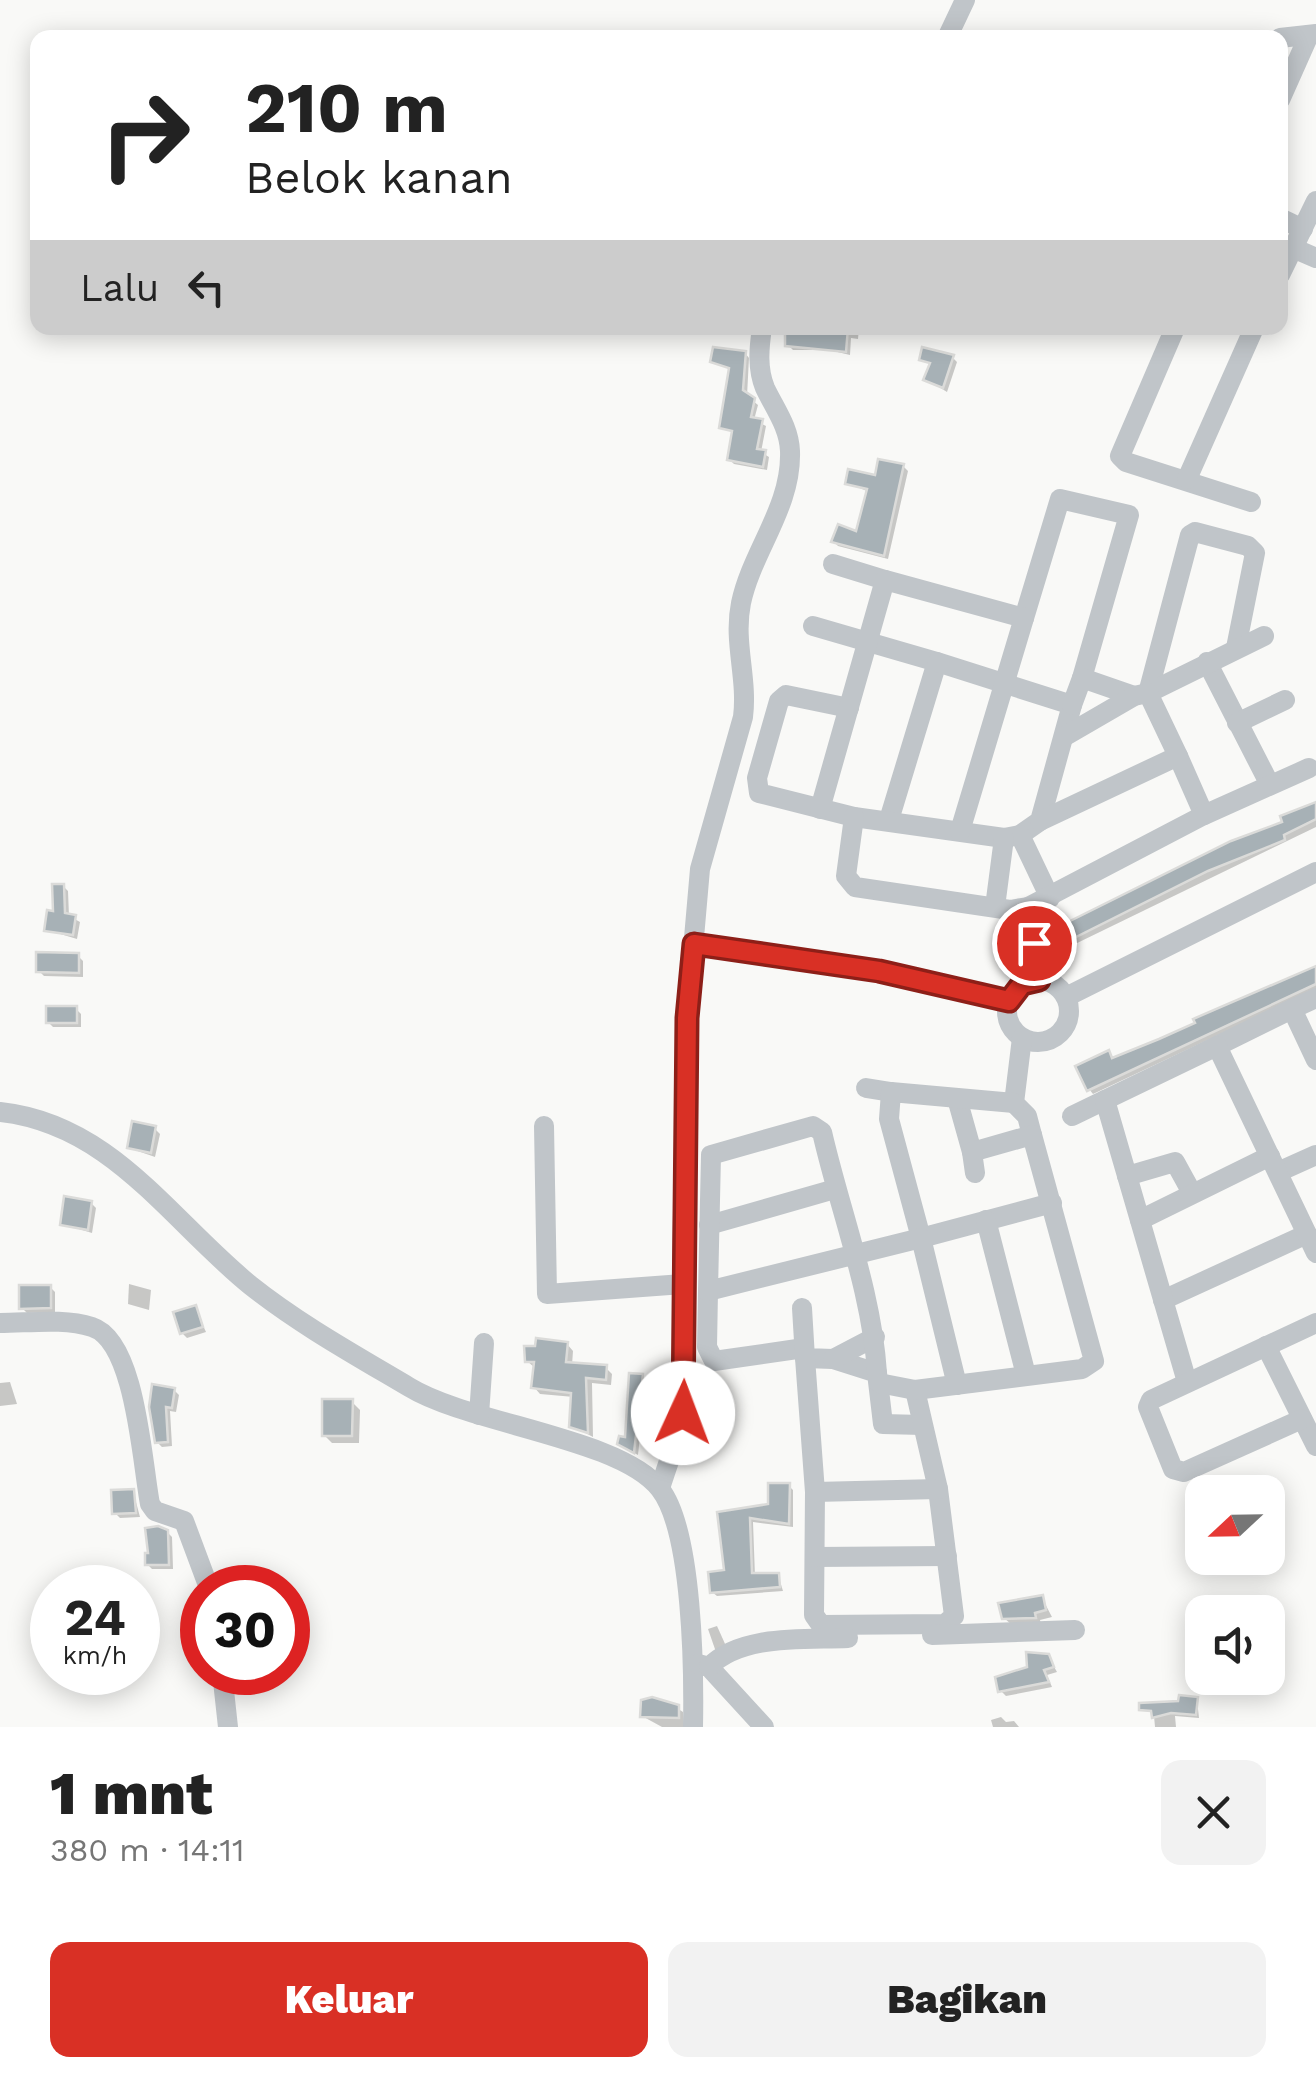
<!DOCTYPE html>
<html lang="id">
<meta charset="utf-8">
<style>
:root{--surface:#fff;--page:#f2f2f2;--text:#222;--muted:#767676;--accent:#d93025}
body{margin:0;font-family:"Work Sans",sans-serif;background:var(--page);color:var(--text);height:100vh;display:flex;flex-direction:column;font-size:38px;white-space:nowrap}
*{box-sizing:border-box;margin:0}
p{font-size:32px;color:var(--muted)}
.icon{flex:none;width:55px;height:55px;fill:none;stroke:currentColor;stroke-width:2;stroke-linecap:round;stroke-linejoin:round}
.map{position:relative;height:1727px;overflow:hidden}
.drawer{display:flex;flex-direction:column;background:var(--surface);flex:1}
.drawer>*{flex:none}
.banner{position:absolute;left:30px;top:30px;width:1258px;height:305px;border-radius:20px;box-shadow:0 5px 25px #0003;background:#fff;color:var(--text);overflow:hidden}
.needle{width:65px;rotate:248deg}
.fabs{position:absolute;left:1185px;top:1475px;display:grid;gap:20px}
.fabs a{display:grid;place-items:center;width:100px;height:100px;border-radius:20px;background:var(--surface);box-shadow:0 5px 25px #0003;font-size:50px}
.speed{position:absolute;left:30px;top:1565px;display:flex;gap:20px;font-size:50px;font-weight:700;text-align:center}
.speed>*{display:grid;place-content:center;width:130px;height:130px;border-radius:50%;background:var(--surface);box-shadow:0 5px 25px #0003;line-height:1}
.speed small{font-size:25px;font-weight:400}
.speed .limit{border:15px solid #d22;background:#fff;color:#111}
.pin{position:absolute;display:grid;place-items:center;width:85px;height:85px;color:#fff;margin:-42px;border:5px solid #fff;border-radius:50%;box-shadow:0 2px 10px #0007}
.me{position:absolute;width:110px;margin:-55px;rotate:2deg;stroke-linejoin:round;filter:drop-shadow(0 0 8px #0008)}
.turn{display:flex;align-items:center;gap:35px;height:210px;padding:0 50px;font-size:45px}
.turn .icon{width:130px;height:130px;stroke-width:2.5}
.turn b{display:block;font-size:70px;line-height:85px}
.then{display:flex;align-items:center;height:95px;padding:0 50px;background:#0003;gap:20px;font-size:38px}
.round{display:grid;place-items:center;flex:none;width:105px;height:105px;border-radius:20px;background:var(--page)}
.overview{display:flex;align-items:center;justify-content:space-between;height:170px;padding:0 50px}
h1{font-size:60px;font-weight:800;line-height:75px}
.primary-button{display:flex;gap:20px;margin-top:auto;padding:20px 50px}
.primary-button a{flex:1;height:115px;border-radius:20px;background:var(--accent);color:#fff;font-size:40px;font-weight:800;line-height:115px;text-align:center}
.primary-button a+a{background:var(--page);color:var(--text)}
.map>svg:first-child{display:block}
</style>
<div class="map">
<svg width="1316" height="1727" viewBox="0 0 1316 1727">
<rect width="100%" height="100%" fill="#f9f9f7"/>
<g fill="#0003">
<path d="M788,328H812V350H793L788,345Z"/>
<path d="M833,328H859L858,339L851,338L850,355L829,350Z"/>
<path d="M745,353L749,358L747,396L758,405L754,420L766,426L761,452L769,457L767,470L734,464L729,459L734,433L721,427L731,370L713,361Z"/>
<path d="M952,357L957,362L947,392L926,379L931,365L922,359Z"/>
<path d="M903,466L908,471L888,559L838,546L834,542L858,535L869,492L848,483L877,478Z"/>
<path d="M1316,805V827L1071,946L1066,942Z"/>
<path d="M63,886L68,891L69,916L80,922L77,939L47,930Z"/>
<path d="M78,956L83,961V977L44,976L39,971Z"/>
<path d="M1316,967V989L1093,1094L1089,1089L1108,1053L1113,1060L1160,1041Z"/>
<path d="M76,1009L81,1014V1027H53L48,1022Z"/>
<path d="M155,1129L160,1134L155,1157L129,1148Z"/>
<path d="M91,1203L96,1208L92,1233L62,1224Z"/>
<path d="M129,1284L151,1290L149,1310L128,1304Z"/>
<path d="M50,1287L55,1292V1312L27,1313L22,1308Z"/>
<path d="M195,1308L206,1332L187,1338L182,1333Z"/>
<path d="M567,1344L573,1351L572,1365L606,1368L612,1374L611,1385L592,1383L593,1437L572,1426L574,1397L540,1394L534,1387V1367L527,1361Z"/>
<path d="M642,1376L646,1380L638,1455L625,1448Z"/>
<path d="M10,1382L17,1404L0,1406V1383Z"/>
<path d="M174,1390L179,1395L176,1412L170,1411L172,1446L162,1447L157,1442L151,1407Z"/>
<path d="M352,1402L360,1410L359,1443H332L324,1435Z"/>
<path d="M788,1485L793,1490V1527L753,1522L755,1576L778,1575L783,1591L717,1596L712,1592L727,1573L720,1514L771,1506Z"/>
<path d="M133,1491L140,1517L120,1518L115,1513Z"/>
<path d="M167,1532L172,1537L173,1569H152L147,1564Z"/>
<path d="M1042,1598L1052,1617L1040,1620L1041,1624L1012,1625L1004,1618Z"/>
<path d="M717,1626L726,1646L716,1652L708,1629Z"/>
<path d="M1048,1656L1057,1672L1047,1675L1052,1687L1006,1696L1001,1691Z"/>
<path d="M664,1700L683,1712L684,1727H662L642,1716L643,1702Z"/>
<path d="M1197,1700L1199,1718L1175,1716L1176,1727H1155L1153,1705Z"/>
<path d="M1001,1717L1006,1722L1014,1721L1019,1727H993L991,1720Z"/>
</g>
<g fill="#a7b1b6" stroke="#dbdbd9" stroke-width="2.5">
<path d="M828,328H848L846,352L785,346V333H828Z"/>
<path d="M713,347L746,351L743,390L755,398L751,417L763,419L757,449L766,450L763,467L727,460L732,431L719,428L729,368L710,362Z"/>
<path d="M922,347L954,355L943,388L923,380L930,363L919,360Z"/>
<path d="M878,459L904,464L884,556L831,542L838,524L856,531L867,489L845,484L848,469L875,475Z"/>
<path d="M1316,802V819L1284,835L1285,840L1208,871L1064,943L1058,927L1231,841L1282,822L1280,816Z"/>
<path d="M52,884H64L65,913L76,915L73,935L44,931L47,910L53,911Z"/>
<path d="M36,952L79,953V973L36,972Z"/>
<path d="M1316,966V984L1087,1091L1075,1066L1109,1050L1112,1058L1159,1039L1195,1023L1193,1019Z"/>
<rect x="46" y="1006" width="31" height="17"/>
<path d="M132,1121L156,1126L151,1153L127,1148Z"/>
<path d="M64,1196L92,1201L88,1230L60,1225Z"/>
<path d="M19,1285H51V1308L19,1309Z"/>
<path d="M196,1305L203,1327L180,1334L173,1312Z"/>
<path d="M536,1338L568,1342L566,1362L607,1365L606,1380L586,1378L588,1433L569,1427L571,1393L531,1388L534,1362H525L524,1346H535Z"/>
<path d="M629,1373L643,1374L634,1453L617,1444L619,1436L625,1437Z"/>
<path d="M152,1384L175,1388L172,1408L166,1407L168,1442L155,1443L149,1407Z"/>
<path d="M322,1399H353L352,1436H322Z"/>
<path d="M768,1483H790L789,1524L750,1518L752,1573H779L780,1587L710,1593L708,1572L724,1570L717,1512L768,1504Z"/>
<path d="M134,1489L136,1513L112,1514L111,1490Z"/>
<path d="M158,1526L168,1530L169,1565H145V1553H148L145,1528Z"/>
<path d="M1043,1595L1046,1610L1035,1613L1036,1618L1002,1619L998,1603Z"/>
<path d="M1026,1652L1049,1654L1054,1667L1044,1670L1049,1682L998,1692L995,1677L1027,1667Z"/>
<path d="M1179,1695L1198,1697L1196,1715L1171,1713L1152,1718L1151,1711L1139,1710V1703L1178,1701Z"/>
<path d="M652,1697L679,1705V1718L640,1717L641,1700Z"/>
</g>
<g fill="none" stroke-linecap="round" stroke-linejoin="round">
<g stroke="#c0c5c9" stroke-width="20">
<path d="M947,38L965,0"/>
<path d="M1280,38L1316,34"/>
<path d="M1280,100L1309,35"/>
<path d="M1280,218L1303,229"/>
<path d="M1293,248L1316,258"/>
<path d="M1280,275L1316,201"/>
<path d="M1175,328L1120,456L1126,462L1251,502"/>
<path d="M1187,479L1254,328"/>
<path d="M833,564L885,580"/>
<path d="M1024,618L1060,499L1129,515L1082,678"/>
<path d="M813,626L937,662L889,820"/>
<path d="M937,662L1072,705L1040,821L1020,835"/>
<path d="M1207,662L1270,785"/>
<path d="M1148,693L1190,535L1195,532L1248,546L1255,553L1236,648"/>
<path d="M1148,693L1264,636"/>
<path d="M1072,705L1082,678L1134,696"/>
<path d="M849,708L786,695L779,701L757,778L759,793L854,817L1004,838L1020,835L1050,898"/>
<path d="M1237,723L1285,700"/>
<path d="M1065,736L1134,696L1148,693L1178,756"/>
<path d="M820,809L885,580L1024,618L960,831"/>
<path d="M854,817L846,876L855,887L1010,910L1028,907"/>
<path d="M1040,821L1178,756L1204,815"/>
<path d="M995,907L1004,838"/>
<path d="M694,944L879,971L1009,1001"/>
<circle cx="1038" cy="1011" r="31"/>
<path d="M1039,980L1028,907L1204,815L1309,768"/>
<path d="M1066,997L1316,872"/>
<path d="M1292,1009L1316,998"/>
<path d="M1022,1038L1014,1103L1027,1116L1032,1135"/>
<path d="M1217,1046L1292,1009L1316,1060"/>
<path d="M866,1088L891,1092"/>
<path d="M958,1102L972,1152"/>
<path d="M1014,1103L891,1092L889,1119L921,1238L1052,1203"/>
<path d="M0,1112C111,1124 169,1219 250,1285C299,1324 355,1355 409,1387C469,1424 621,1438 660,1489C693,1531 694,1673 693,1727"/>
<path d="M1072,1116L1105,1100"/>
<path d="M544,1126L547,1294L683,1284"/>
<path d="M1278,1172L1316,1155"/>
<path d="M1127,1176L1175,1162L1192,1193"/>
<path d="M986,1220L1026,1375"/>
<path d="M1140,1220L1270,1156"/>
<path d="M709,1225L835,1189"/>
<path d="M708,1291L707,1347L714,1361L804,1348"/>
<path d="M1163,1300L1307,1234"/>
<path d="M802,1308L805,1358L833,1359L877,1373L883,1424L922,1425"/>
<path d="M0,1323C29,1323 64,1318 92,1327C136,1341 142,1463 150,1504L155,1511L184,1521L209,1588"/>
<path d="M1266,1346L1316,1446"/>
<path d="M805,1358L815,1492L814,1615L821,1625L945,1624L954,1616L938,1489L915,1390"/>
<path d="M833,1359L875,1337"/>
<path d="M877,1373C872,1292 840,1211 822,1132L813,1126L711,1155L708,1291L921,1238L957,1385"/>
<path d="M1187,1382L1105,1100L1217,1046L1316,1253"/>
<path d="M879,1383L915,1390L1082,1369L1094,1361L1032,1135L972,1152L975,1173"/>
<path d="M479,1415L484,1343"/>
<path d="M1302,1419L1184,1472L1173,1469L1148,1407L1151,1400L1316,1323"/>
<path d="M660,1488L677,1437L685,1390L682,1264L687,1018L700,869L743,717C748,678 733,642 741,603C752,551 792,507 790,451C789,427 775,409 765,388C757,368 759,348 762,328"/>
<path d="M815,1492L938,1489"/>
<path d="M815,1557L947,1556"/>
<path d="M932,1635L1075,1630"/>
<path d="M698,1664L709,1667L764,1727"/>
<path d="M709,1667C741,1634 804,1640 848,1638"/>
<path d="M222,1672L228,1727"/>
</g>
</g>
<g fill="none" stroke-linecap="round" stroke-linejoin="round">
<defs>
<path id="route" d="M683,1413L687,1018L694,944L879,971L1009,1001L1022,984L1039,980L1034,943"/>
</defs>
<use href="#route" stroke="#8d1f18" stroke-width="25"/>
<use href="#route" stroke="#d93025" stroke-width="18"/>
</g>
</svg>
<div class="fabs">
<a><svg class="needle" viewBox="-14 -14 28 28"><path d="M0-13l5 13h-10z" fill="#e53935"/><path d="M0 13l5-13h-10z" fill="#767676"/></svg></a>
<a><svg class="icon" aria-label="sound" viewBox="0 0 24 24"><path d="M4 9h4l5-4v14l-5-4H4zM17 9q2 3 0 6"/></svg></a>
</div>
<div class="speed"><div>24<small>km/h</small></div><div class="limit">30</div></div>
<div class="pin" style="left:1034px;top:943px;background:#d93025"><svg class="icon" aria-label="arrive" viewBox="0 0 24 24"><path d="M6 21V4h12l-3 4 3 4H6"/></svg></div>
<svg class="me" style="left:683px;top:1413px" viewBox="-20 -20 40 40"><circle r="19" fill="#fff"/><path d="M0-13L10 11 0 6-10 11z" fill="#d93025"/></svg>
<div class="banner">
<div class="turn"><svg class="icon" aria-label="right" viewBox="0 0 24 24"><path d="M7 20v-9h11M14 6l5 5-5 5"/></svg><div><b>210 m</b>Belok kanan</div></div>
<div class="then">Lalu<svg class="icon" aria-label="left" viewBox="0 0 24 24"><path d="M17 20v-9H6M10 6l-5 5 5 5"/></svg></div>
</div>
</div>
<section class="drawer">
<div class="overview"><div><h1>1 mnt</h1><p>380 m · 14:11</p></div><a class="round"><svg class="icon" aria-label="close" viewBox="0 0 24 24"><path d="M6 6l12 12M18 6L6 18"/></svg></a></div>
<div class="primary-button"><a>Keluar</a><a>Bagikan</a></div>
</section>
